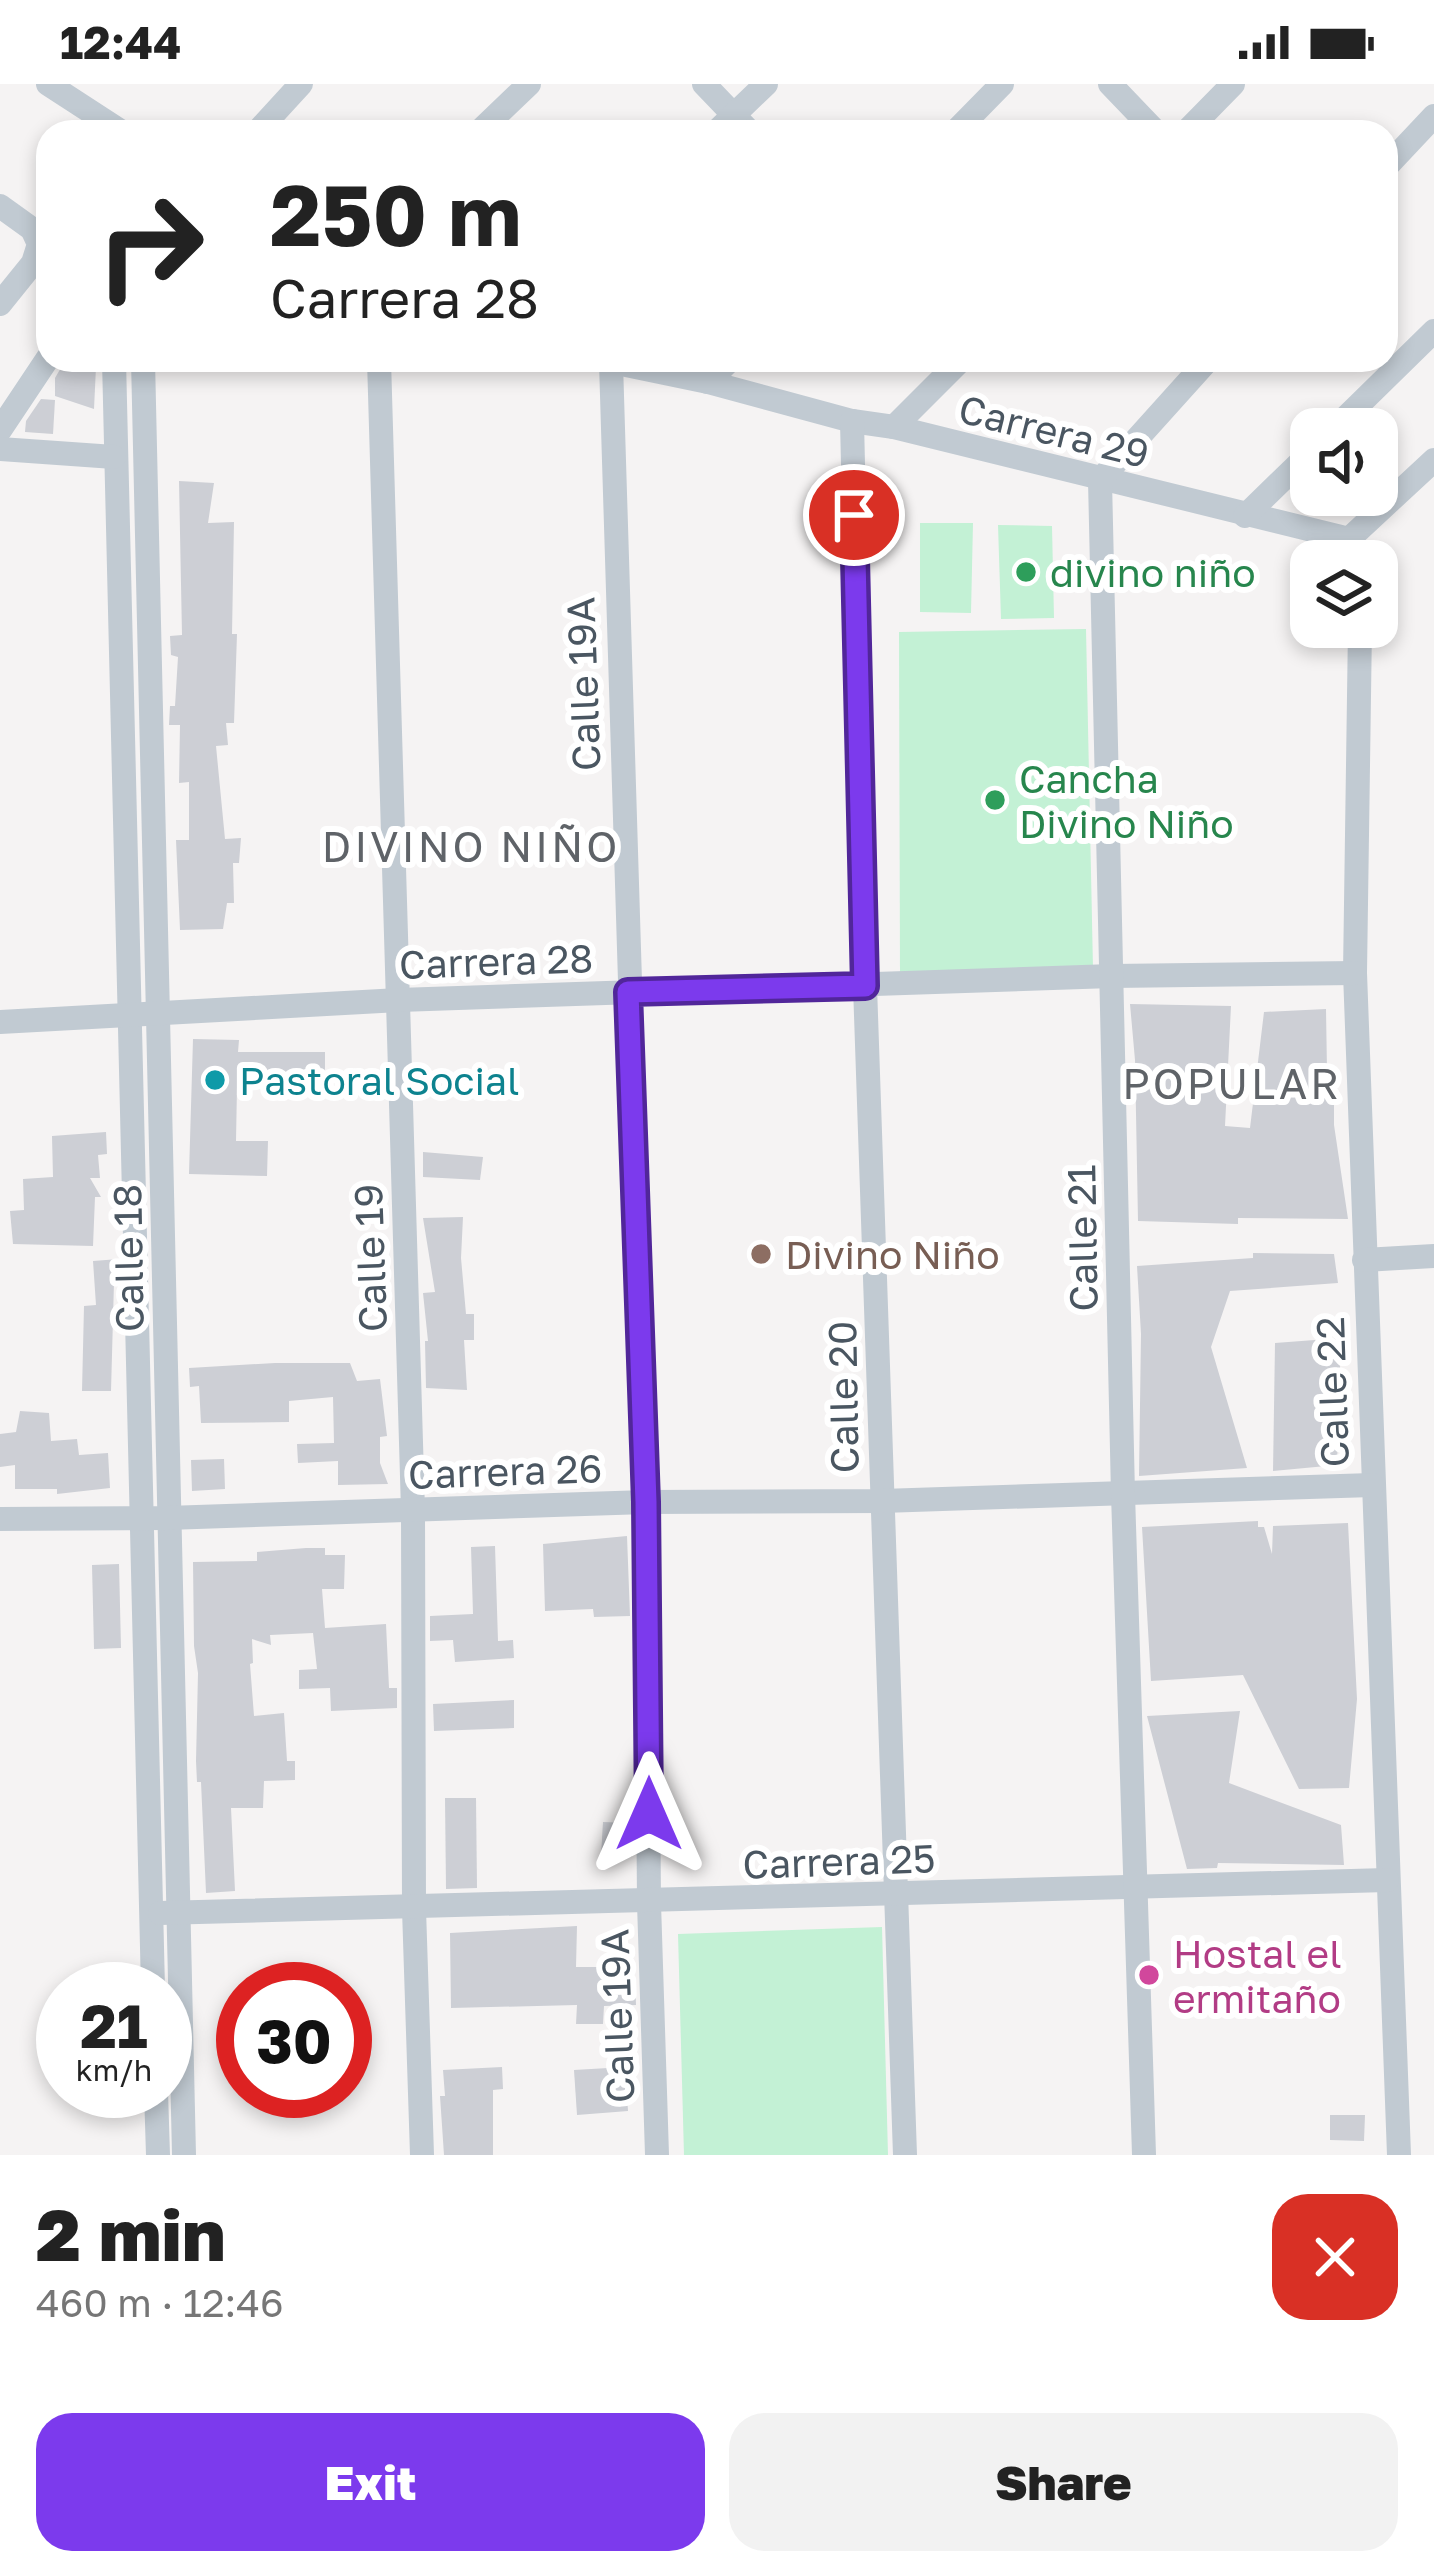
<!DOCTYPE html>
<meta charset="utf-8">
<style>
:root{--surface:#fff;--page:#f2f2f2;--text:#222;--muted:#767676;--accent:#7c3aed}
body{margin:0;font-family:"Golos Text",sans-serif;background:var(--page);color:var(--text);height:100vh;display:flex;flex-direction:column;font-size:45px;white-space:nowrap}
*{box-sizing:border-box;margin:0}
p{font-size:39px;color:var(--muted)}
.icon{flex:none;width:66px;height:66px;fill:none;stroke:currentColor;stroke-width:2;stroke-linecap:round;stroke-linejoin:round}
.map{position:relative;height:2071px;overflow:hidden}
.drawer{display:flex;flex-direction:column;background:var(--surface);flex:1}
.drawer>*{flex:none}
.top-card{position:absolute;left:36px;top:36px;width:1362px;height:252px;border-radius:36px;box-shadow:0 6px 18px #0003;background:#fff;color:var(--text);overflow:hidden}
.fabs{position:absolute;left:1290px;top:324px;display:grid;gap:24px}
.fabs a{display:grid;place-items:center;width:108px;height:108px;border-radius:24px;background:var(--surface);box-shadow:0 6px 18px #0003;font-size:60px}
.speed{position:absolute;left:36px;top:1878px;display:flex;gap:24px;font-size:60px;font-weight:700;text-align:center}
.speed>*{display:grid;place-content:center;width:156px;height:156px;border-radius:50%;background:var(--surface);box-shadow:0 6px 18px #0003;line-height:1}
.speed small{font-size:30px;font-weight:400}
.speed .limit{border:18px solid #d22;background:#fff;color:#111}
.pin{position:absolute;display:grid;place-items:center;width:102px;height:102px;color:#fff;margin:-51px;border:6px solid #fff;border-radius:50%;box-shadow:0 3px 12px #0007}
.me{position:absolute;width:132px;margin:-66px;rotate:0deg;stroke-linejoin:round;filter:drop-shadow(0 0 9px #0008)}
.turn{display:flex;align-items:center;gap:42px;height:252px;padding:0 36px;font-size:54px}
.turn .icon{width:156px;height:156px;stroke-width:2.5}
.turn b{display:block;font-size:84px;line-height:102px}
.round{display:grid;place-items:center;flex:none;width:126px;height:126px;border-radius:36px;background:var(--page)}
.overview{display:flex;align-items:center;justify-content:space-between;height:204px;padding:0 36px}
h1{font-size:72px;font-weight:800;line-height:90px}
.action{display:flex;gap:24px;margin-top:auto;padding:24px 36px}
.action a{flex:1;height:138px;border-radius:36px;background:var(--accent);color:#fff;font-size:48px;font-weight:800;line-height:138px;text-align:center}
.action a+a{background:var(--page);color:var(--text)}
.status{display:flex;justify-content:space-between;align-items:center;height:84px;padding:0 60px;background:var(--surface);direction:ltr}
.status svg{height:33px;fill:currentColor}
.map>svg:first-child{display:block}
</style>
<div class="status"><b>12:44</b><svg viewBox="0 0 49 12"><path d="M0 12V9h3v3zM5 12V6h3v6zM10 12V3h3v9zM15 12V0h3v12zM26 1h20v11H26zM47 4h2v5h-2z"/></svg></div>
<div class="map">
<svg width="1434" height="2071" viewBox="0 0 1434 2071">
<rect width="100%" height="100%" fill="#f5f3f3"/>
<g fill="#c3f1d5">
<path d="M920,439H973L971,529L920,528Z"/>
<path d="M998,441L1052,442L1054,534L1001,535Z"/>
<path d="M1086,545L1093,885L900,893L899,548Z"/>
<path d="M882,1843L888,2071H684L678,1850Z"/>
</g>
<g fill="#cdcfd5">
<path d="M62,282L96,283L94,325L55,312V294Z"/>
<path d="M41,315L55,316L53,350L25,348L26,337Z"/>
<path d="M179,397L214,399L208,439L234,438L232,550H237L234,639H226L228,661L216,662L225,755L241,754L239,779H233L234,819H227L223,845L180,846L176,756H189V698L179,699L180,641H169L170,622H175L178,573L171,571L170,552L182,551Z"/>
<path d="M1130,920L1231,922L1225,1042L1250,1044L1264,928L1326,925L1327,987L1334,986V1041L1348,1135L1238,1134V1140L1138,1137L1135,976Z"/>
<path d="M193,955L239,956L238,968H325V1003H237L236,1057H268L267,1092L189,1090Z"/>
<path d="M106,1048L107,1070L98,1071L100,1094H90L101,1113H95L93,1162L13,1160L10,1127L24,1126L23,1095L53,1093L52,1052Z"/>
<path d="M423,1068L483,1073L480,1096L423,1093Z"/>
<path d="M463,1133L461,1174L466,1230H474V1256H464L467,1306L426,1304L425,1257H428L423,1209L435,1208L423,1134Z"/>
<path d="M1253,1169L1334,1170L1338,1199L1230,1207L1211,1263L1247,1384L1139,1392L1141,1250L1137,1182L1253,1174Z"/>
<path d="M119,1175L120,1197L114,1198L111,1307H82L84,1222L96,1221L93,1177Z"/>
<path d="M1341,1254L1337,1381L1273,1387L1275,1259Z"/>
<path d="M275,1279H350L357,1297L380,1295L387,1352L380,1353V1379L388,1400L338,1401V1377L298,1379L297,1360L334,1359L333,1313L289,1317V1338L201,1339L199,1302L190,1303L189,1284Z"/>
<path d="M20,1327L49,1329L51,1357L77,1355L79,1371L108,1369L110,1404L57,1410V1405H15V1381L0,1383V1350L16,1348Z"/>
<path d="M224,1375L225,1405L192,1407L191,1376Z"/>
<path d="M1258,1437V1443H1264L1272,1470L1273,1442L1348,1439L1357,1615L1349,1704L1299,1705L1243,1591L1151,1597L1142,1443Z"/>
<path d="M627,1452L630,1532L594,1533L593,1525L545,1527L543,1460Z"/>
<path d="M495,1462L498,1557L513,1556L514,1574L455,1578L453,1556L430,1557V1532L473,1530L471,1463Z"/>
<path d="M306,1464H325V1471H345L344,1505H322L325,1544L386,1540L389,1604H397V1624L331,1627L330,1604L299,1605V1586L317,1585L313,1549L270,1551L271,1561L252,1555L253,1579L250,1580L254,1632L284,1629L287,1677H295V1696L264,1697L263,1724H231L235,1807L206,1809L201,1698H197L196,1677L198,1589L194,1562L193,1478L257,1477V1468Z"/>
<path d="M119,1480L121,1564L94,1565L92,1481Z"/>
<path d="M514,1616V1644L434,1647L433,1620Z"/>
<path d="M1240,1627L1229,1699L1341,1741L1344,1781L1218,1779L1217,1784L1187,1785L1147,1632Z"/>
<path d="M445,1714H476L477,1804L446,1805Z"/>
<path d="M603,1738L632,1739V1773L601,1771Z"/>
<path d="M577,1842L576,1883H605V1896L635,1895L636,1921L604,1922L603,1940H576L577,1921L451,1924L450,1849Z"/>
<path d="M502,1983L503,2005L493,2006V2071H444L440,2012H445L443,1986Z"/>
<path d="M625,1983L628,2027L577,2031L574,1986Z"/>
<path d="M1330,2031H1365L1364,2057L1330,2056Z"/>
</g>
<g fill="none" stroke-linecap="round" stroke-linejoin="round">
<g stroke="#c1cad2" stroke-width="24">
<path d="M48,0L122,48"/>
<path d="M704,0L750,48"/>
<path d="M1110,0L1156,48"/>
<path d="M257,48L301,0"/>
<path d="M479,48L529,0"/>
<path d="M716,48L766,0"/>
<path d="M955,48L1002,0"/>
<path d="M1186,48L1233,0"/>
<path d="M1386,83L1434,32"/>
<path d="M0,122L32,145L39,160L33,179L0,220"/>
<path d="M114,276L153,1905"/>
<path d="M143,276L184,2071"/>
<path d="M379,276L413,1426L414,1825L422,2071"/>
<path d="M602,276L708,298L852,337L894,343L1349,455"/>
<path d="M611,279L646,1418L649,1819L657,2071"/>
<path d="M708,298L730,276"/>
<path d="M852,337L865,902L905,2071"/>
<path d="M894,343L961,276"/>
<path d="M1334,345L1434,247"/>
<path d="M0,346L48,274"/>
<path d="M0,365L114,373"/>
<path d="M1245,432L1311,368"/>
<path d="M1349,455L1434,376"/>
<path d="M1360,543L1355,889L1399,2071"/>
<path d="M0,938L399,916L1112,892L1355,889"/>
<path d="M1364,1176L1434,1172"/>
<path d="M0,1435L167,1434L646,1418L882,1417L1372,1401"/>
<path d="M160,1829L1387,1796"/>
<path d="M156,2007L158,2071"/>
<path d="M1144,2071L1123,1410L1100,396L1208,276"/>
</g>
</g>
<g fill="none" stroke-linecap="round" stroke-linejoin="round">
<defs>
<path id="route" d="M649,1730L646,1418L628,908L865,902L854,431"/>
</defs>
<use href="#route" stroke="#51269a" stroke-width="30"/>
<use href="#route" stroke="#7c3aed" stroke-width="21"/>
</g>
<g fill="#2e9e5b" stroke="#fff" stroke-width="4.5">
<circle cx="1026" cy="488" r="12"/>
<circle cx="995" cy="716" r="12"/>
</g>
<circle fill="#0f9aa8" stroke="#fff" stroke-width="4.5" cx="215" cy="996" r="12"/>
<circle fill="#8d6e63" stroke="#fff" stroke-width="4.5" cx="761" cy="1170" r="12"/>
<circle fill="#d1479c" stroke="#fff" stroke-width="4.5" cx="1149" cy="1891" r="12"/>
<g text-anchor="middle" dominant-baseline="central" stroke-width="12" stroke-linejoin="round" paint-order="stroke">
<g font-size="39" fill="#4a5661" stroke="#fff">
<text transform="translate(1054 347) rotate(14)">Carrera 29</text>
<text transform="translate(583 600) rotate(-92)">Calle 19A</text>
<text transform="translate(496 877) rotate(-2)">Carrera 28</text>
<text transform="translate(1082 1154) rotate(-91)">Calle 21</text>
<text transform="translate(128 1174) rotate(-91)">Calle 18</text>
<text transform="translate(370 1174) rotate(-92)">Calle 19</text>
<text transform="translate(1332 1308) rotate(-92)">Calle 22</text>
<text transform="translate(843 1313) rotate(-91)">Calle 20</text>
<text transform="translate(505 1387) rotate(-2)">Carrera 26</text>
<text transform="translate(839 1777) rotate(-2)">Carrera 25</text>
<text transform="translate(617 1932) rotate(-92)">Calle 19A</text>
</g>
<g font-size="39" fill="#27864d" stroke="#fff" text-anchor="start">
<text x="1050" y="488">divino niño</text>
<text x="1019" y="694">Cancha<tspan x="1019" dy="45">Divino Niño</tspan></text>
</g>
<g font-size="39" fill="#0d838f" stroke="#fff" text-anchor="start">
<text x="239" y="996">Pastoral Social</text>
</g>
<g font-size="39" fill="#785e54" stroke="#fff" text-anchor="start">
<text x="785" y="1170">Divino Niño</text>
</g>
<g font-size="39" fill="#b23c85" stroke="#fff" text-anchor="start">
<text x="1173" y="1869">Hostal el<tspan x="1173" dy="45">ermitaño</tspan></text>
</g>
<g font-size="42" letter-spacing="3" fill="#5f6368" stroke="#fff">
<text x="471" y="762">DIVINO NIÑO</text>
<text x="1232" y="999">POPULAR</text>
</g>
</g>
</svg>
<div class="fabs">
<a><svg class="icon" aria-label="sound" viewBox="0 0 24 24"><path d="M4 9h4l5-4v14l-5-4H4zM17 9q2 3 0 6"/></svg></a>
<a><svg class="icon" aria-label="layers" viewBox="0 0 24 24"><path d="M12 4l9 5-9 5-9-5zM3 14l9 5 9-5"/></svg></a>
</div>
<div class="speed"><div>21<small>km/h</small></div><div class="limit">30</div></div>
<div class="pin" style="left:854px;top:431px;background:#d93025"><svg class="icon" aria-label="arrive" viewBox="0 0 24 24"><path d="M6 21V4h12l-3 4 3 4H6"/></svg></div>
<svg class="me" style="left:649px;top:1730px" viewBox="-20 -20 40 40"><path d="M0-17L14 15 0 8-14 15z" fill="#7c3aed" stroke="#fff" stroke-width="4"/></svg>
<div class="top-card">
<div class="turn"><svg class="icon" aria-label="right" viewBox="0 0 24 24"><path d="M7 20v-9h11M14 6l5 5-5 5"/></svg><div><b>250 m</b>Carrera 28</div></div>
</div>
</div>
<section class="drawer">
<div class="overview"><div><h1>2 min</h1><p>460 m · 12:46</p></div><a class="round" style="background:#d93025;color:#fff"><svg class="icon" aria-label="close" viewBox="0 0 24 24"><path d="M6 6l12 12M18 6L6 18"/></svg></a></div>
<div class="action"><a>Exit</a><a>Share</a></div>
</section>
